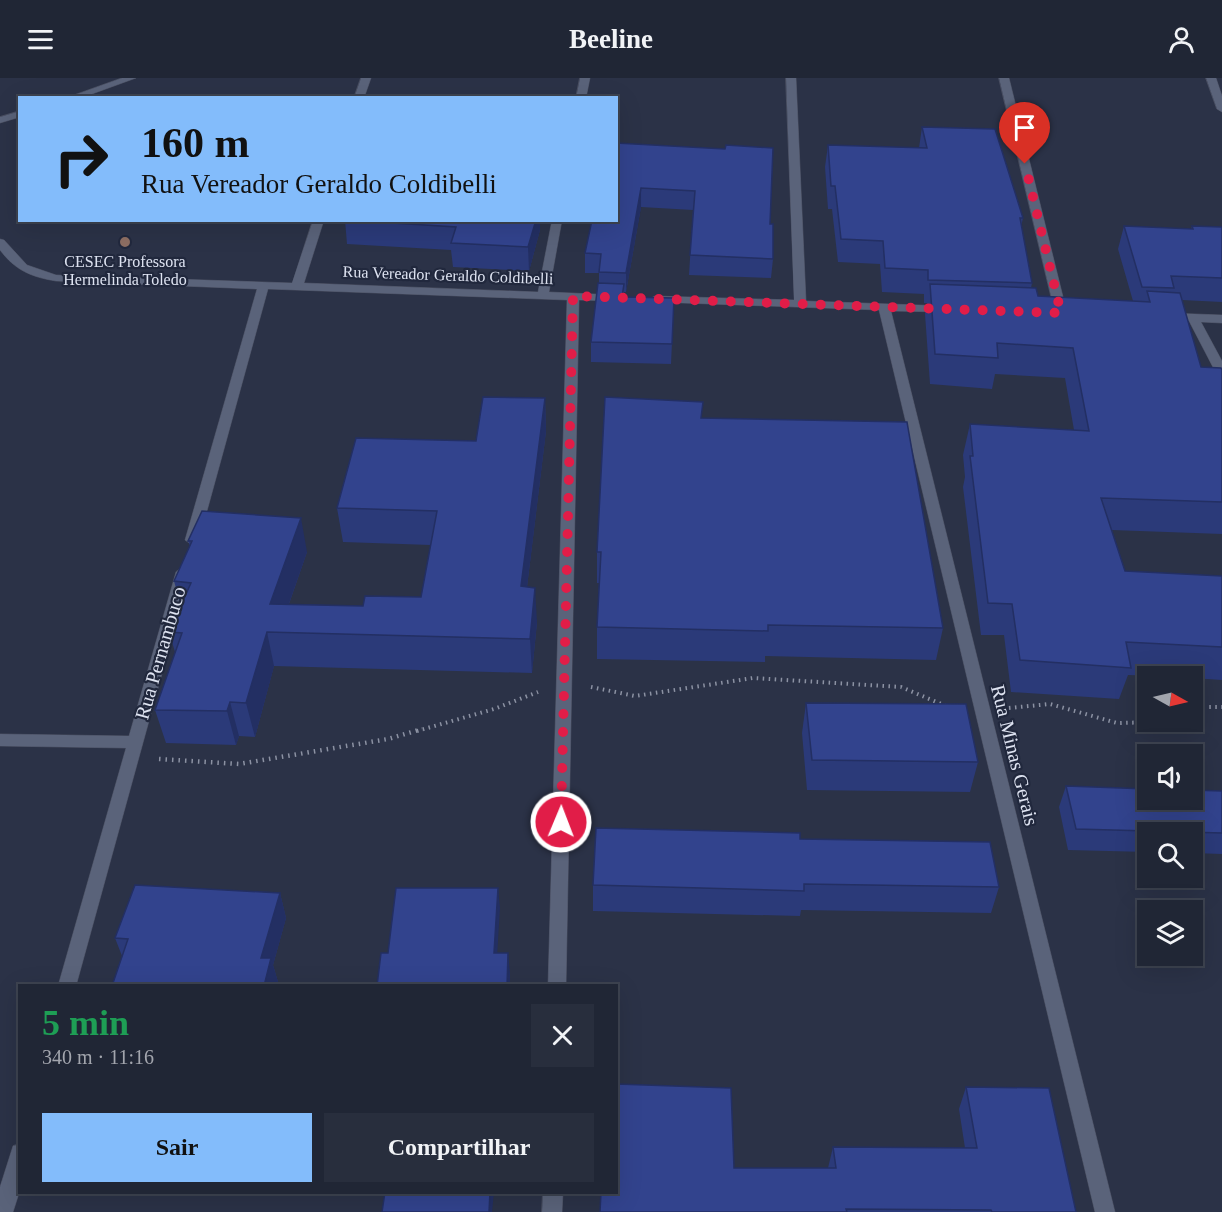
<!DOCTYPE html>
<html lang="pt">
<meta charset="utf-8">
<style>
:root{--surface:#202635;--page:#282e3d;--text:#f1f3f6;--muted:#a2a5ad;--line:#3d4350;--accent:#83bcfb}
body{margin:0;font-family:"Times New Roman",serif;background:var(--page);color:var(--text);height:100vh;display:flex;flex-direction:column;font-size:22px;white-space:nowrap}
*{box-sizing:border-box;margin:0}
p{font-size:20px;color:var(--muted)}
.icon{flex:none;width:33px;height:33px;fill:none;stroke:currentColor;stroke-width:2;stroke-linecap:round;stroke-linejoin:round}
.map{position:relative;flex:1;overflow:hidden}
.details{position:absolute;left:18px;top:906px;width:600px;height:210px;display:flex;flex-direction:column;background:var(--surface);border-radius:0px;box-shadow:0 6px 24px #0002,0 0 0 2px var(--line)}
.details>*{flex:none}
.top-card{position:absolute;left:18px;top:18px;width:600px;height:126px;border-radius:0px;box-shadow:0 6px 24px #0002,0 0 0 2px var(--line);background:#83bcfb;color:#111;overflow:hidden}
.needle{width:39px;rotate:98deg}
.buttons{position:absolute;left:1137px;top:588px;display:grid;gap:12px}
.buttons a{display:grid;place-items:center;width:66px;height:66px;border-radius:0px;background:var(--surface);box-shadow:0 6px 24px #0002,0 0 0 2px var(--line);font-size:30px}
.pin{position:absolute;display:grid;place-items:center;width:51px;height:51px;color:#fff;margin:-62px -26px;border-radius:50% 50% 50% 0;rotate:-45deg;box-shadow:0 0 6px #0007}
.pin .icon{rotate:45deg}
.me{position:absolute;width:66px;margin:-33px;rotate:1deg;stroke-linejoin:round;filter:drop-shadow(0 0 4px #0008)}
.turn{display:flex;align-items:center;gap:21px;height:126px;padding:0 24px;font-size:27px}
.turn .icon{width:78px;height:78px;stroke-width:2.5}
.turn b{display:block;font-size:42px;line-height:51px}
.round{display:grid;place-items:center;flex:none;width:63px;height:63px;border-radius:0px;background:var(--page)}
.head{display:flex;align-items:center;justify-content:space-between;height:102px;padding:0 24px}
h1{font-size:36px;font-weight:600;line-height:45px;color:#1e9e55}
.cta{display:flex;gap:12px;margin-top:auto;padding:12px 24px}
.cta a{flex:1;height:69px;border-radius:0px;background:var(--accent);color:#111;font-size:24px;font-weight:600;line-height:69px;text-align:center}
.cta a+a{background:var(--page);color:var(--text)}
header{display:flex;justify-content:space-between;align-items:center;height:78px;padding:0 24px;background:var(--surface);font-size:27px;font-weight:600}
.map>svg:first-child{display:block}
</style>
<header><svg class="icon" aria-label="menu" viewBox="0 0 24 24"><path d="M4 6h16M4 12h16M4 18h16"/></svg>Beeline<svg class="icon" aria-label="person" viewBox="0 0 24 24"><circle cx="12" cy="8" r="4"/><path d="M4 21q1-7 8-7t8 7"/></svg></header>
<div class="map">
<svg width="1222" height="1134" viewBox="0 0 1222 1134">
<rect width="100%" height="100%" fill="#2b3247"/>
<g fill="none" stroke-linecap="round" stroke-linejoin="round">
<defs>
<g id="minor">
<path d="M122,0H136L81,20H66Z"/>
<path d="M361,0H371L364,20H354Z"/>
<path d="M580,0H590L586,20H576Z"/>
<path d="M786,0H796L806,223L946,228L952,231L946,234L891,233L1115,1134H1095L879,232L655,224L649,221L655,218L794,222Z"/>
<path d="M999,0H1009L1067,235L1065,237H1057L1055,235Z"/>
<path d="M1206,0H1216L1222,18V34L1217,31Z"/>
<path d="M20,33V39L0,45V39Z"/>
<path d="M313,142H324L304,205L538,214L552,142H562L549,214L616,217L622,220L616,223L579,222L566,908H548L567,222L268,211L199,462L192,467L185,462L257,211L56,203C31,199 15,192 0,172V161L4,162L27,187L56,197L292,205Z"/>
<path d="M1168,235L1222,237V245L1201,244L1222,283V299L1216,295L1189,243L1164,241L1162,239Z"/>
<path d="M183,489L190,494L76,908H58L126,670L0,668V656L129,658L176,494Z"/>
<path d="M20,1066V1112L13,1134H0V1109L13,1068Z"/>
<path d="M543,1114H563L562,1134H542Z"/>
</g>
</defs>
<use href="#minor" stroke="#494e60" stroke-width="1"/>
<g stroke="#8c92a3" stroke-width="4" stroke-dasharray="1.5 4.5" stroke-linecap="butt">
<path d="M591,609L635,618L753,600L901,609L946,628"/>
<path d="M1009,630L1050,626L1117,645L1161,644"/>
<path d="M1192,632L1198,629H1222"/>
<path d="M417,653L494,631L538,614"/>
</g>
<path stroke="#8c92a3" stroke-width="4.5" stroke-dasharray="1.5 5" stroke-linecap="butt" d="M159,681L239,686L388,661L422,651"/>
<use href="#minor" fill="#5a637a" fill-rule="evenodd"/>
</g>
<g fill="#2b3a79">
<path d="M922,49L1023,140L1021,149L1032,205L1031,210L1038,218L1133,223L1118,171L1124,148L1191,151L1192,148L1222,149V224L1182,222L1201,289L1222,292V456L1112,452L1125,493L1222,498V602L1192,600V598H1161L1128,597L1119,621L1011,614L1004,557H981L963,409L965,399L963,377L970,346L1074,352L1065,300L995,296L992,311L930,306L925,236L927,225H924V216L882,214L880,186L838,184L832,131H828L825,89L828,67L919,70Z"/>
<path d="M616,65L770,146L773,181L771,200L689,197L693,132L641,129L626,214H624V219L674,220L671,286L591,284V264L599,205V195H585V175Z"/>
<path d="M345,142H540V152L529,193L453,189L451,172L347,166Z"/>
<path d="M545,320L546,353L527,509L537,544L532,595L274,588L255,659L239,658L236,667L166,665L155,632L175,574L169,554L181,528L174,503L190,468L188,463L307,474L289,526L363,528L421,519L431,467L343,464L337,430L476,363Z"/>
<path d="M702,340L943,550L936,582L765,578V584L597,581V549L599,505H597V474Z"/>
<path d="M806,625L978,684L970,714L807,712L802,655Z"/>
<path d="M1066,708L1222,713V776L1192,775V754H1148V774L1068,772L1059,729Z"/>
<path d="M800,761L999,809L991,835L801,832L800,838L593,833V807Z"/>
<path d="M280,815L286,840L273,887L278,904L122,878L115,860Z"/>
<path d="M966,1009L1076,1134H600L734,1090H828L833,1069L965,1070L959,1031Z"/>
</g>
<g fill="#232f63">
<path d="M641,110V129L626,214V195Z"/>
<path d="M536,142H540V152L529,193L528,169Z"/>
<path d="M545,320L546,353L523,542L521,508Z"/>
<path d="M301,440L307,474L279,554L270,526Z"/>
<path d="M535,510L537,544L532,595L530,561Z"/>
<path d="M267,554L274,588L255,659L246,625Z"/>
<path d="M230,624L239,658L236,667L227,633Z"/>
<path d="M498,810L500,830L496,895L494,875Z"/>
<path d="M280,815L286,840L273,887L278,904L277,908H264L261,880Z"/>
<path d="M508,875L510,895V908H507Z"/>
<path d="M490,1114H494L492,1134H489Z"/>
</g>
<g fill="#32438d" stroke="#232f63" stroke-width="1.5">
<path d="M922,49L995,51L1023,140H1020L1032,205L928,202V192L885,190L883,163L841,161L835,108H831L828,67L927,70Z"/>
<path d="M616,65L725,71L726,67L773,70L770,146H773V181L690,177L695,113L641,110L626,195L599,194L601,176L585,175L592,142H616Z"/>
<path d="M345,142H536L528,169L451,165L456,149Z"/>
<path d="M1124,148L1193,151L1192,148L1222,149V200L1171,198L1174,210L1142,209Z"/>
<path d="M598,205L624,206L622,219L674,220L672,266L591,264Z"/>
<path d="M930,206L1036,210L1038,218L1150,224L1147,213L1180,215L1201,289L1221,290L1222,292V424L1101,420L1125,493L1222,498V569L1126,564L1131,590L1020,582L1012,526L988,525L970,378H973L970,346L1089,353L1073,270L997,265L998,280L935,276Z"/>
<path d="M483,319L545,320L521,508L535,510L530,561L267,554L246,625L230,624L227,633L155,632L182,555L169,554L191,505L174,503L192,463H188L202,433L301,440L270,526L363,528L365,518L421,519L437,433L337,430L356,360L476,363Z"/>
<path d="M605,319L703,324L701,340L907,344L943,550L768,547V553L597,549L601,474H597Z"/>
<path d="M806,625L966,626L978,684L812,682Z"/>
<path d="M1066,708L1148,711V722H1192V712L1222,713V755L1076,751Z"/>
<path d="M596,750L800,755V761L990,764L999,809L804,806V813L593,807Z"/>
<path d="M135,807L280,815L261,880H271L264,908H112L128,861L115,860Z"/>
<path d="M396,810H498L494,875H508L507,908H377L381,875H388Z"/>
<path d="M616,1006L731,1010L734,1090H836L833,1069L977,1070L966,1009L1049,1010L1076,1134H992L991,1132L846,1131L847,1134H600L601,1114H616Z"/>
<path d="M385,1114H490L489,1134H382Z"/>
</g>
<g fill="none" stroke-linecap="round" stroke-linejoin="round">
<path stroke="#e11d48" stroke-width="10" stroke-dasharray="0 18" d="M561,744L573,218L1061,235L1025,86"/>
</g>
<circle fill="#8d6e63" stroke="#21283d" stroke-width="2" cx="125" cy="164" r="6"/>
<g text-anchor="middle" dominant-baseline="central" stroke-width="4.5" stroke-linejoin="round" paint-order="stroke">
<g font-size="16" fill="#dee3f1" stroke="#21283d">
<text x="125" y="183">CESEC Professora<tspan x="125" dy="18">Hermelinda Toledo</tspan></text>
</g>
<g font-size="16" fill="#dee3f1" stroke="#21283d">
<text transform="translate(448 197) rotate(2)">Rua Vereador Geraldo Coldibelli</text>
</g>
<g font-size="20" fill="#dee3f1" stroke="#21283d">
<text transform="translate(160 575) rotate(-74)">Rua Pernambuco</text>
<text transform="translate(1015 677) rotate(76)">Rua Minas Gerais</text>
</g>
</g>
</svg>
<div class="buttons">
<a><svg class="needle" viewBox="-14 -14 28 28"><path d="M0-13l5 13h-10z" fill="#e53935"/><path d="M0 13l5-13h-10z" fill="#a2a5ad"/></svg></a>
<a><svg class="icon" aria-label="sound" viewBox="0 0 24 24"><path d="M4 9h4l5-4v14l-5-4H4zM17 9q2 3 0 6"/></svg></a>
<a><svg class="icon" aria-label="search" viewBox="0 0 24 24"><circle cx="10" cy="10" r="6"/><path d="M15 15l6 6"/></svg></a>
<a><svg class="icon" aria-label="layers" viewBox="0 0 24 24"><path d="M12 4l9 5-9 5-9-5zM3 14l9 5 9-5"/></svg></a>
</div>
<div class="pin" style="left:1025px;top:86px;background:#d93025"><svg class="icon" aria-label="arrive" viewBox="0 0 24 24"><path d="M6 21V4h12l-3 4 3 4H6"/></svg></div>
<svg class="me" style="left:561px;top:744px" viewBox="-20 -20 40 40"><circle r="17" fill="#e11d48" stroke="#fff" stroke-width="3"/><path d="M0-11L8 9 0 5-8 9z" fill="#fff"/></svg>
<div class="top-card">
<div class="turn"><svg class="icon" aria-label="right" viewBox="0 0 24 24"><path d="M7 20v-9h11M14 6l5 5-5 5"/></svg><div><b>160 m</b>Rua Vereador Geraldo Coldibelli</div></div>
</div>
<section class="details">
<div class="head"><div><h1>5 min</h1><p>340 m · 11:16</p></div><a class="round"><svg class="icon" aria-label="close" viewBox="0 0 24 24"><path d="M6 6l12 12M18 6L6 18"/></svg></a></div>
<div class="cta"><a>Sair</a><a>Compartilhar</a></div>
</section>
</div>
